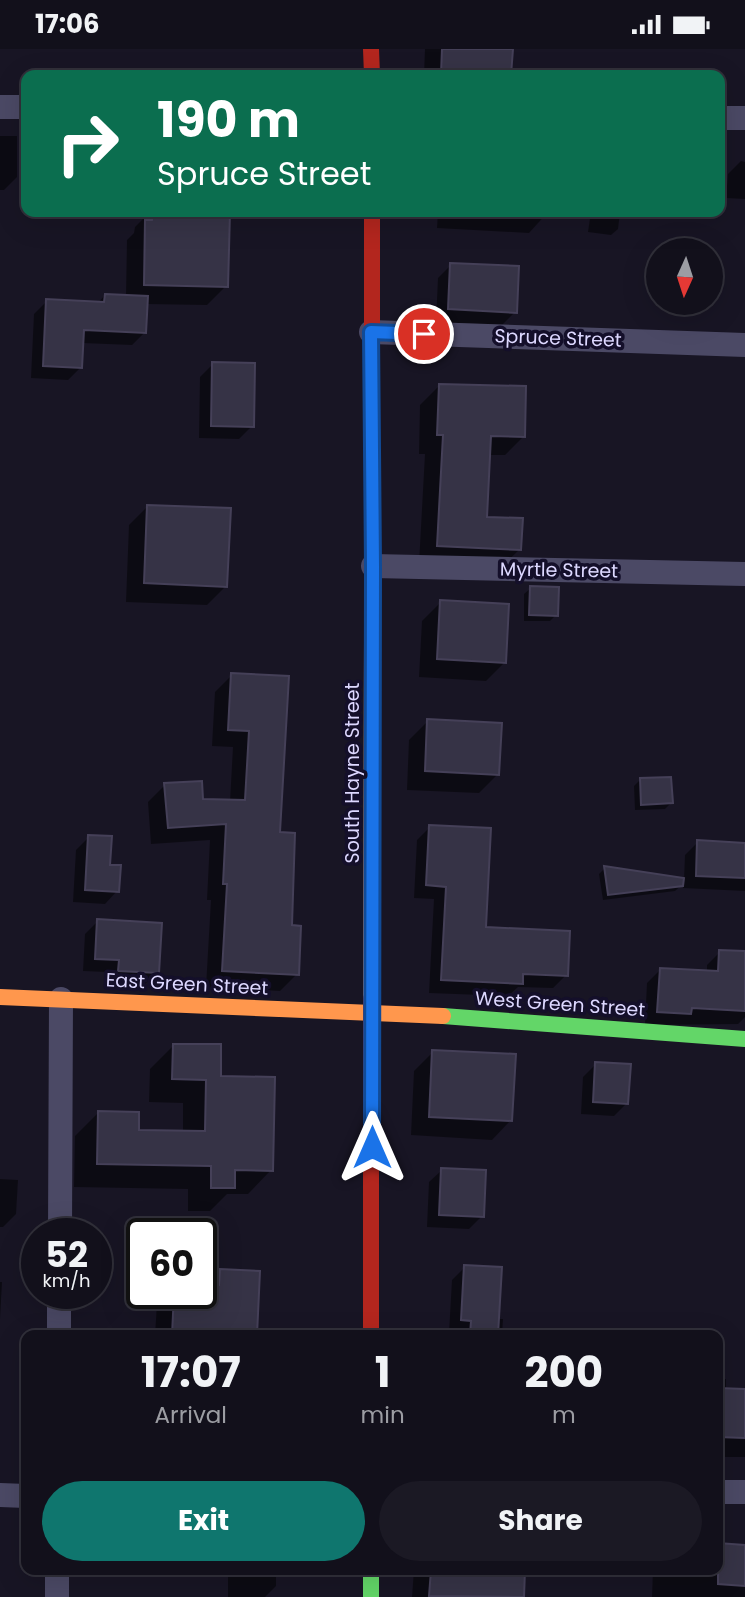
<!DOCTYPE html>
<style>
:root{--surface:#12101b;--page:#1b1924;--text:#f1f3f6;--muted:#9c9da3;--line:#31303a;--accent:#0f766e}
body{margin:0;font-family:Poppins,sans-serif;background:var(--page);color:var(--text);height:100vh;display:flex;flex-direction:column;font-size:26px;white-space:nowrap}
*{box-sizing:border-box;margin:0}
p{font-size:23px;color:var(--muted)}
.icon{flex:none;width:38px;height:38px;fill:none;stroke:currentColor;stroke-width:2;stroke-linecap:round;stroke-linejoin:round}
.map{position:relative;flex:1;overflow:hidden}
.side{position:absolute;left:21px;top:1281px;width:702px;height:245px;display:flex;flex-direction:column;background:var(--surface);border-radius:14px;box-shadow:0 7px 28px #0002,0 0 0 2px var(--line)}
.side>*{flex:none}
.top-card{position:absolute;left:21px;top:21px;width:704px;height:147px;border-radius:14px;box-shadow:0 7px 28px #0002,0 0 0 2px var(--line);background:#0b6e4f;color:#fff;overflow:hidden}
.needle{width:46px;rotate:183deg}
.controls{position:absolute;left:646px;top:189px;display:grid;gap:14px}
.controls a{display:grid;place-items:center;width:77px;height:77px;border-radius:50%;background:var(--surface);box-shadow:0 7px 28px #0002,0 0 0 2px var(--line);font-size:35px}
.speed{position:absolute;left:21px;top:1169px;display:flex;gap:14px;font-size:35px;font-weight:700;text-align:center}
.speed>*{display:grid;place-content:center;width:91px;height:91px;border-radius:50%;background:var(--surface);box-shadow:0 7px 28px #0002,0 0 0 2px var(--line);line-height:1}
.speed small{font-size:18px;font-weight:400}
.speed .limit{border:4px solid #111;border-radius:10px;background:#fff;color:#111}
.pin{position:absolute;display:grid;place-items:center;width:60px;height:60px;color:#fff;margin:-30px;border:4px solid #fff;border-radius:50%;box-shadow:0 2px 7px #0007}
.me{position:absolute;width:77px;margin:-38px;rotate:0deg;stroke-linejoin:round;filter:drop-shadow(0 0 5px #0008)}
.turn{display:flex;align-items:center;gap:24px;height:147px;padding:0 21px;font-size:32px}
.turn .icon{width:91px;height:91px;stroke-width:2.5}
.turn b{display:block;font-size:49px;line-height:60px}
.eta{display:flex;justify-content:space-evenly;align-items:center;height:119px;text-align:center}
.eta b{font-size:42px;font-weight:700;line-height:49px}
.primary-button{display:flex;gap:14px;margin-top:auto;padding:14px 21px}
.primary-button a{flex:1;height:80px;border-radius:42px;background:var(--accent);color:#fff;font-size:28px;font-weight:700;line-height:80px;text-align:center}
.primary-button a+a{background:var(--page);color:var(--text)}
.status{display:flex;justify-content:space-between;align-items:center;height:49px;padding:0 35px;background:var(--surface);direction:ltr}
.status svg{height:19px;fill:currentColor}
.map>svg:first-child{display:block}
</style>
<div class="status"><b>17:06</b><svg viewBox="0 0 49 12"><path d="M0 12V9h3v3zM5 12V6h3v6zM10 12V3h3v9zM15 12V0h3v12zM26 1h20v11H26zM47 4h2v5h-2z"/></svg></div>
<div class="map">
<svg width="745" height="1548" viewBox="0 0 745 1548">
<rect width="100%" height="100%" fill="#181524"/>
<g fill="#0007">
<path d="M425,0H511L510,26H424Z"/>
<path d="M0,87H17V128L4,141H0Z"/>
<path d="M741,112L745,113V150L726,149L728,125Z"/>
<path d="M150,163H228L226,237L207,256L146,255L145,283L132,296L82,294L81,318L68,331L31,329L34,265L47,252L97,255L105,246L126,248L127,191L134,184L135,178Z"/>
<path d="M438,163H548L529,184L437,179Z"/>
<path d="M591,163H620L618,180L611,186L588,183Z"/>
<path d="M451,216L515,263L502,276L436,273L438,229Z"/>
<path d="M213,315L252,377L239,390L199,389L200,328Z"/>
<path d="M439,337L524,387L505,406H489L485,469L519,501L500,519L419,515L425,405H419L420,356Z"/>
<path d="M148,457L226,537L207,556L126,553L129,476Z"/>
<path d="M531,539L556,566L550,572H524V545Z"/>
<path d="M441,553L505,613L486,632L419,628L422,572Z"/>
<path d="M232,626L287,629L278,785L297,925L280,942L206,938L211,851H207L210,791L151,795L148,753L165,736L201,752L230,753L233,698L212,697L215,643Z"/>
<path d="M428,672L497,726L479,744L407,741L409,691Z"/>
<path d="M640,731L671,754L665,760L635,761L634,737Z"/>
<path d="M430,778L484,880L566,926L553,939L518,938L508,947L429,944L434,850L414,849L417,791Z"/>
<path d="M89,788L117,842L105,855L73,853L76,801Z"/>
<path d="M698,793L745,795V842L683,839L684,834L675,842L603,851L599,825L605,819L684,831L685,806Z"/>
<path d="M98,872L157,923L144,936L106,934L107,923L83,922L85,885Z"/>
<path d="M720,903L745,904V968L738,975L645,976L647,934L660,921L707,923V916Z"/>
<path d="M174,996L219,1029L271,1121L248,1145H227L210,1162H188V1140L74,1138L75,1087L98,1064L137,1083H183V1054L149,1053L150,1020Z"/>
<path d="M433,1003L510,1072L492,1091L411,1086L414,1022Z"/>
<path d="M596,1015L627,1054L614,1067L581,1065L583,1028Z"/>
<path d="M442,1121L482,1167L469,1180L427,1178L429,1133Z"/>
<path d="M0,1130L18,1131L16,1165L3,1178H0Z"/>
<path d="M465,1218L497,1270H503L502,1286H459L449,1284L452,1231Z"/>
<path d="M220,1222L258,1224L255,1286H155L157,1255L167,1244H201Z"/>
<path d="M0,1233H2L0,1270Z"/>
<path d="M718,1330H726V1341L745,1342V1408H718Z"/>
<path d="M718,1496L745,1498V1548H652L653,1521H718Z"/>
<path d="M228,1521H276V1537L265,1548H228Z"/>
<path d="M414,1521H523L522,1548H412Z"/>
</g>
<g fill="#363346" stroke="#454058" stroke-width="2">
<path d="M442,0H513L511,26L441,25Z"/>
<path d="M153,163H230L228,238L144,236L145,171H152Z"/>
<path d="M450,214L519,217L517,264L448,260Z"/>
<path d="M105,245L148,247L146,284L84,281L82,319L43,317L46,250L104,253Z"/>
<path d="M212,313L255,314L254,378L211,377Z"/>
<path d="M439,335L526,337L525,388L491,387L487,468L523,469L521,501L437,497L443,386H437Z"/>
<path d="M147,456L231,459L227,538L144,534Z"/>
<path d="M530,537L559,538L558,567L529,566Z"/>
<path d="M440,551L509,555L506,614L437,610Z"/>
<path d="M231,624L289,627L280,783L295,784L292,876L301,877L299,926L222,922L227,835H223L226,775L168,779L164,734L202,732L203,750L245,751L249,682L228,681Z"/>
<path d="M427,670L502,674L499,726L425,722Z"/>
<path d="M671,728L673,754L641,756L640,729Z"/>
<path d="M429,776L491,779L486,878L570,882L568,927L523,925V935L441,931L446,838L426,836Z"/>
<path d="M88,786L112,787L110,816H121L119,843L85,841Z"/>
<path d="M697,791L745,794V829L696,827Z"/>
<path d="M604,817L684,829L683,837L608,846Z"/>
<path d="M97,870L162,874L159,924L118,922L119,911L95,910Z"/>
<path d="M719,901L745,902V962L692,959L691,965L657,963L660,919L718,922Z"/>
<path d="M173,995H221V1027L275,1028L273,1122L235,1121V1139H211V1117L97,1115L98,1062L139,1063V1081L205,1082L206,1031L172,1030Z"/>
<path d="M432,1001L516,1005L512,1072L429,1068Z"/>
<path d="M595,1013L631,1015L628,1055L593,1053Z"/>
<path d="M441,1119L486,1121L484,1168L439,1166Z"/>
<path d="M464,1216L502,1218L498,1286H470L471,1272L461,1271Z"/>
<path d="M220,1220L260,1222L257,1286H172L174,1244H201V1235L219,1236Z"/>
<path d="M718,1339L745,1340V1389L718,1388Z"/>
<path d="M718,1494L745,1496V1537L718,1535Z"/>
<path d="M431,1521H525L524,1548L429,1547Z"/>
</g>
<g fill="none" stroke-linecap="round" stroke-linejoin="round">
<g stroke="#4b4965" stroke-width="24">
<path d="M0,58H26"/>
<path d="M719,69H745"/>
<path d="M371,283L745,296"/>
<path d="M373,517L745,525"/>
<path d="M60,1185L61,950"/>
<path d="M59,1286V1244"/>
<path d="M718,1443H745"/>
<path d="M0,1446L26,1447"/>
<path d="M57,1548V1521"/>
</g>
<g stroke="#63d668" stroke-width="16">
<path d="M443,967L745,990"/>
<path d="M371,1521V1548"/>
</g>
<g stroke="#ff974d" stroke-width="16">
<path d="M0,948L443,967"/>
<path d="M371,950L372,592"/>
</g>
<g stroke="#b3261e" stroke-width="16">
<path d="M371,0L372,26"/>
<path d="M372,592V163"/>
<path d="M371,1286V950"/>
</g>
</g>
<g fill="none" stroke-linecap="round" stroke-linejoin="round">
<defs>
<path id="route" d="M372,1098L373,517L371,283L424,285"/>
</defs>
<use href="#route" stroke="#114b97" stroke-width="18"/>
<use href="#route" stroke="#1a73e8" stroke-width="12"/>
</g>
<g text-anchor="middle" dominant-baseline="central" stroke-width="7" stroke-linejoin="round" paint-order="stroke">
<g font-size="19" fill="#ddd8ff" stroke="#140f2a">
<text transform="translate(558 289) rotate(2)">Spruce Street</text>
<text transform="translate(559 521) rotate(1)">Myrtle Street</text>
<text transform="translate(352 724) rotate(-90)">South Hayne Street</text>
<text transform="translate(187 935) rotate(3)">East Green Street</text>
<text transform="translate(560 955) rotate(4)">West Green Street</text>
</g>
</g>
</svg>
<div class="controls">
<a><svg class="needle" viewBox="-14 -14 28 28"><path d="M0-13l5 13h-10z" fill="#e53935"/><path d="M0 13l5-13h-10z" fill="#9c9da3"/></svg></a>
</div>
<div class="speed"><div>52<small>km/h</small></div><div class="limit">60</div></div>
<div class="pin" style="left:424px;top:285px;background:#d93025"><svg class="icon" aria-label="arrive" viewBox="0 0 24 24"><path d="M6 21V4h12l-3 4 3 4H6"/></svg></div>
<svg class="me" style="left:372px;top:1098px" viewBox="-20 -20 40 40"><path d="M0-17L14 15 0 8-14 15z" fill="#1a73e8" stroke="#fff" stroke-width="4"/></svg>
<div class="top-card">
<div class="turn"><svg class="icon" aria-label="right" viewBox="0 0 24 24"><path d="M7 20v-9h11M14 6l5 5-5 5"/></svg><div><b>190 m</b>Spruce Street</div></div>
</div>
<section class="side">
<div class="eta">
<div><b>17:07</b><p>Arrival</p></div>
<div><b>1</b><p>min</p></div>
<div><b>200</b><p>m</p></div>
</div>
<div class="primary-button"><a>Exit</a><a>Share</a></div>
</section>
</div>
